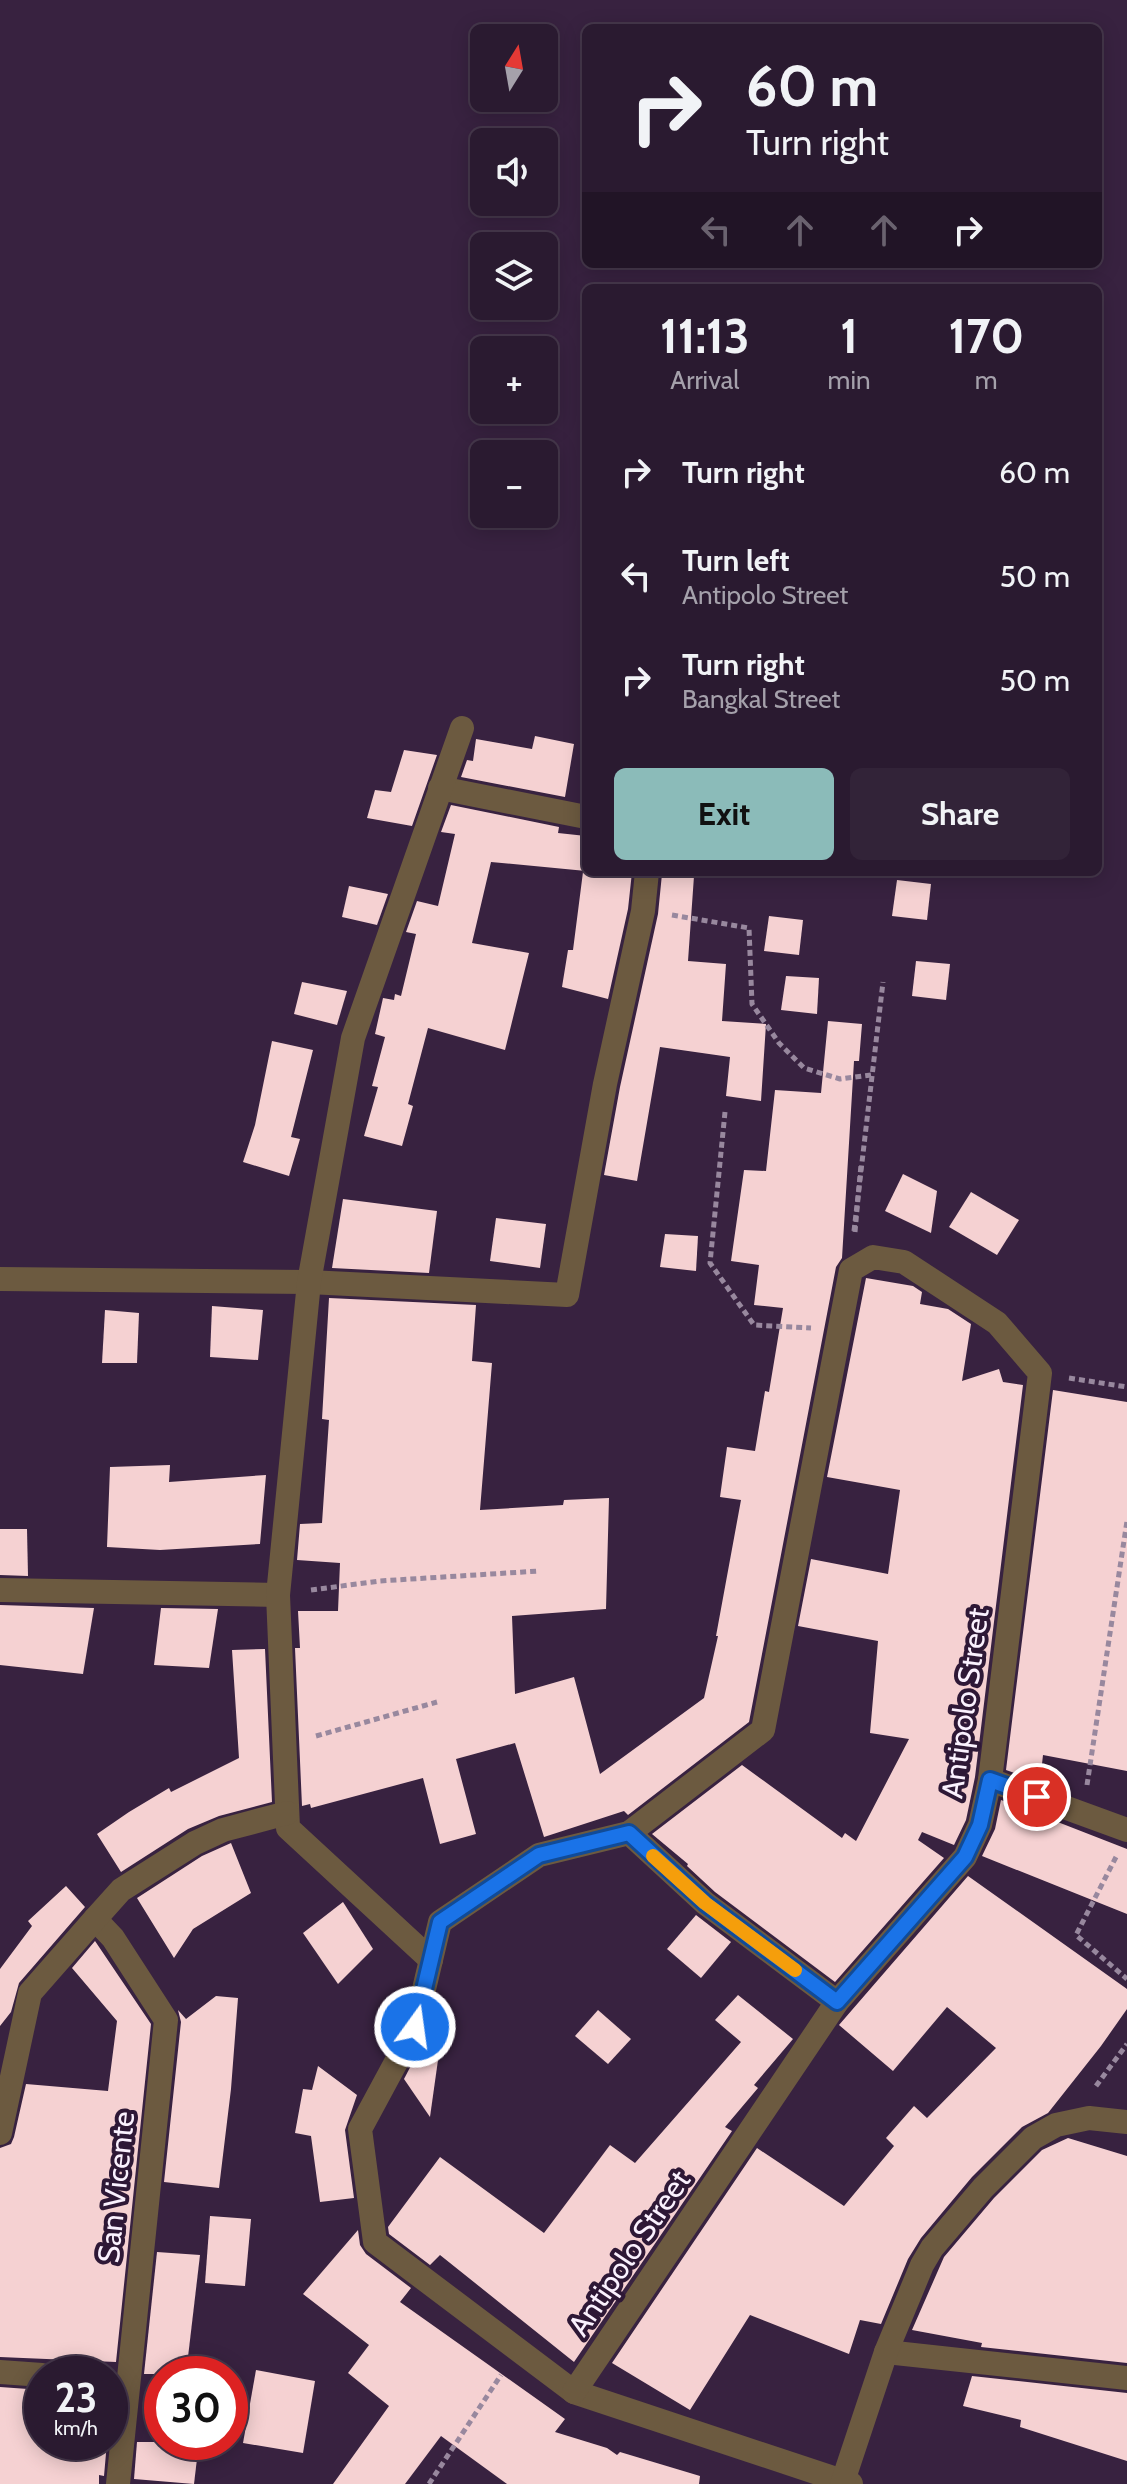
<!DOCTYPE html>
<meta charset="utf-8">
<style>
:root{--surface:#2a1a30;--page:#322338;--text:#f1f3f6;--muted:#a5a1ab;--line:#46384c;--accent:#8bbbb9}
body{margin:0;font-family:Cabin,sans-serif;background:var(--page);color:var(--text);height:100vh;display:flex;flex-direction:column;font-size:30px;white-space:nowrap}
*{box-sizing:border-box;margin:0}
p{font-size:26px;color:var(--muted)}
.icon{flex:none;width:44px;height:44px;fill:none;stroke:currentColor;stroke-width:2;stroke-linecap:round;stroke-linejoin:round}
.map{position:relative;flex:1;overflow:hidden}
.details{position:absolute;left:582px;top:284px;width:520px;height:592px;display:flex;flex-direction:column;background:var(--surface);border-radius:12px;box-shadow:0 4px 20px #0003,0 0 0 2px var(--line)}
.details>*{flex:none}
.hud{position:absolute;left:582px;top:24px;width:520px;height:244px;border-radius:12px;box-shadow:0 4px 20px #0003,0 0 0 2px var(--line);background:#2a1a30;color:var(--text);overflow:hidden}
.needle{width:52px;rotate:11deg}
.tools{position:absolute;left:470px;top:24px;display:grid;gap:16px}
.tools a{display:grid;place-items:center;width:88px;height:88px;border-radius:12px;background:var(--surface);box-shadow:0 4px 20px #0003,0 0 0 2px var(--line);font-size:40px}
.speed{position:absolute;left:24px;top:2356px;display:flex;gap:16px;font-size:40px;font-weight:700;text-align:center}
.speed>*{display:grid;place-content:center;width:104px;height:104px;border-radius:50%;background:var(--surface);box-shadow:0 4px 20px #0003,0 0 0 2px var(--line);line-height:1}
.speed small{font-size:20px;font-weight:400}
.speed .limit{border:12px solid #d22;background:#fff;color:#111}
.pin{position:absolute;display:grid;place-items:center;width:68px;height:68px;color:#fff;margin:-34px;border:4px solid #fff;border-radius:50%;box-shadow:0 2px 8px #0007}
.me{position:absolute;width:88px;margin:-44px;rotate:14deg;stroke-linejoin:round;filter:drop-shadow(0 0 6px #0008)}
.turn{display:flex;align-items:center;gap:28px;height:168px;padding:0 32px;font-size:36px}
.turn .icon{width:104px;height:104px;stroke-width:2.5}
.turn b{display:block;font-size:56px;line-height:68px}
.lanes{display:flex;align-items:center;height:76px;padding:0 32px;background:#0003;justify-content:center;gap:40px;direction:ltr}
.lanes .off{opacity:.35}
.eta{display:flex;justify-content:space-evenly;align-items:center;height:136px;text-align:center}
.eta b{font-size:48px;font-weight:700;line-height:56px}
.button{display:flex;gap:16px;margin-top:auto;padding:16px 32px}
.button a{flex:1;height:92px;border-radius:12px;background:var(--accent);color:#111;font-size:32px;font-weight:700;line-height:92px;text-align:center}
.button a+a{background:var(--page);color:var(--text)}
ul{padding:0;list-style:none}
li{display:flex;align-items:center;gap:24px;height:104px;padding:0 32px}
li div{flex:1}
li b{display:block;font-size:30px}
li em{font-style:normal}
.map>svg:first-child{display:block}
</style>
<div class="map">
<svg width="1127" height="2484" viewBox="0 0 1127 2484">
<rect width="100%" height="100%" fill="#382240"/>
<g fill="#f5d1d2">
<path d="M535,736L574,744L565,797L461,777L467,760L473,761L476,739L532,749Z"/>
<path d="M404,750L437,755L412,826L367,818L375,790L391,792Z"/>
<path d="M451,805L559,827L558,833L586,836V871L491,862L472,943L529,953L505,1050L428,1028L408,1104L413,1106L402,1146L364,1136L378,1087L372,1086L385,1037L375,1034L383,998L394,1000L395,994L401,996L416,934L406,932L417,901L438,906L455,834L441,832Z"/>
<path d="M583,872H632L628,909L608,999L562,987L568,950H573Z"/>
<path d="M662,874L694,876L688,961L726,964L722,1021L766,1024L761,1101L726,1096L730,1057L660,1047L637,1181L604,1175L620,1087L658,914Z"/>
<path d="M897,880L931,884L927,920L892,916Z"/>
<path d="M349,886L388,894L377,925L342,917Z"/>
<path d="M769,916L803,920L799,955L764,951Z"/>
<path d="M916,961L950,964L946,1000L912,996Z"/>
<path d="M786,976L819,978L817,1014L781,1010Z"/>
<path d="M302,982L347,991L337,1025L294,1014Z"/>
<path d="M828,1021L862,1024L859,1061H854L842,1258L836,1267L749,1722L628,1815L624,1811L544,1837L515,1743L456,1759L476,1834L440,1844L423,1778L311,1808L310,1804L302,1806L295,1648H300L298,1611H338L340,1563L297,1560L300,1524L322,1523L329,1420L322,1419L329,1298L476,1305L472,1361L492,1363L480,1510L563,1505L564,1500L609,1498L606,1609L512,1616L515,1694L574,1677L600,1774L704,1698L718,1636H716L741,1500L720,1497L727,1447L755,1451L765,1391L769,1392L783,1308L754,1305L759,1265L731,1261L744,1170L766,1171L775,1090L821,1093Z"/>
<path d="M272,1041L313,1050L291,1137L300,1139L289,1176L243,1162L255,1125Z"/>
<path d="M903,1174L937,1191L931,1233L885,1211Z"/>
<path d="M971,1192L1019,1220L997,1255L949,1227Z"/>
<path d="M343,1199L437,1211L429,1273L332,1268Z"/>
<path d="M496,1218L546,1224L540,1268L490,1261Z"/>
<path d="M665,1234L698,1236L696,1271L660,1267Z"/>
<path d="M866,1278L913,1286L922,1292L920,1304L948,1309L971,1324L962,1381L999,1369L1003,1382L1023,1385L975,1777L966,1820L954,1845L922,1832L918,1840L944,1858L835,1982L715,1892L687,1866L688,1864L652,1834L742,1765L842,1838L845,1833L856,1841L909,1739L870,1733L878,1641L798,1626L811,1559L888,1574L900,1490L827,1477Z"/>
<path d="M212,1306L263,1310L258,1360L210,1357Z"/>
<path d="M105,1310L139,1313L137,1363H102Z"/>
<path d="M1053,1390L1127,1402V1771L1043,1755L1040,1782L1006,1770Z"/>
<path d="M170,1465L169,1482L266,1475L260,1544L160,1550L107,1547L110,1467Z"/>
<path d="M0,1529H27L28,1576L0,1575Z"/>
<path d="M0,1605L94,1608L83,1674L0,1665Z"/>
<path d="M161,1608L218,1609L209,1668L154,1665Z"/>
<path d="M265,1649L272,1802L219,1816L188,1829L121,1872L97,1834L129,1812L169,1788L171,1792L239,1758L232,1650Z"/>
<path d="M1001,1800L1127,1849V1914L982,1856L995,1829Z"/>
<path d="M231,1843L251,1893L193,1929L174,1958L137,1898L202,1856Z"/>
<path d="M968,1876L1127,1989V2009L1101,2046L1048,2113L1022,2127L972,2177L921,2238L908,2259L881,2324L860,2320L849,2354L750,2315L690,2410L612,2363L757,2148L844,2206L894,2146L886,2138L914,2106L927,2118L996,2048L947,2007L893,2071L839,2025Z"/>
<path d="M66,1886L85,1907L19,1983L11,2012L0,2026V1969L32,1926L28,1921Z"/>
<path d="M343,1902L373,1949L338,1984L303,1933Z"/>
<path d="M696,1915L731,1942L701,1978L667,1949Z"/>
<path d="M95,1941L151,2024L116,2362L0,2357V2148L11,2144L14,2137L26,2084L108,2091L117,2021L72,1968Z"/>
<path d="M738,1995L793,2039L754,2085L758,2088L725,2127L732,2131L574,2362L440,2255L430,2265L389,2234L388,2227L440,2157L544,2233L610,2145L635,2163L741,2042L715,2020Z"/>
<path d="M216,1996L238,1998L231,2089L219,2188L164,2182L181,2022L178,2010L186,2019Z"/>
<path d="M598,2010L631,2039L608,2064L575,2036Z"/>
<path d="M416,2056L438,2060L430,2117L404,2079Z"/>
<path d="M318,2066L357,2095L345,2130L354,2198L320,2202L311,2136L295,2133L303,2089L312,2090Z"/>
<path d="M1068,2138L1127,2156V2363L981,2347L982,2343L912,2330L944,2257L994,2198L1042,2150Z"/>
<path d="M210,2216L251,2219L245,2286L205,2283Z"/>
<path d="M358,2230L360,2245L366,2254L411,2288L400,2302L565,2419L555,2432L607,2448L617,2455L620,2452L700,2476L699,2484H507L441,2436L405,2484H333L389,2406L348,2373L369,2345L303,2294Z"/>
<path d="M157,2252L200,2255L186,2374H144Z"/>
<path d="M256,2370L315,2381L303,2453L243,2443Z"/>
<path d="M972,2376L1127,2393V2461L1020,2427L1021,2420L963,2406Z"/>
<path d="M0,2387L42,2390V2442H107L104,2476L99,2475V2484H0Z"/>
<path d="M137,2442H199L194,2484L134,2479Z"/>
</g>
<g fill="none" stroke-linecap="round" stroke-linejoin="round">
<g stroke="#98889e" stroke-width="5" stroke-dasharray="6 4" stroke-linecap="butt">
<path d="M672,915L749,928L752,1004L779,1043L804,1068L840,1079L871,1075"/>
<path d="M725,1112L710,1263L754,1325L811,1328"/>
<path d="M854,1231L883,982"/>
<path d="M855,1232L861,1165"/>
<path d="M1069,1378L1127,1387"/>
<path d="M311,1590L380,1581L539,1571"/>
<path d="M316,1736L437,1702"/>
<path d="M1087,1785L1127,1521"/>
<path d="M1116,1857L1076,1935L1127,1979"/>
<path d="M1096,2086L1127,2044"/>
<path d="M429,2484L501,2375"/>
</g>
<g stroke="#6c5a40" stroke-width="24">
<path d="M440,788L586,817"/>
<path d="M0,1279L309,1282L567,1295L605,1084L643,911L647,872"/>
<path d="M0,1590L278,1595"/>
<path d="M990,1780L1127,1830"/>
<path d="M95,1919L113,1938L166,2020L118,2484"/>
<path d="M431,1960L288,1828L278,1595L309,1282L353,1038L462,728"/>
<path d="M837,2002L705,1903L629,1833L539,1855L440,1922L415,2027L360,2129L375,2242L574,2392L851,2484"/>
<path d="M0,2133L30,1993L95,1919L121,1890L195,1843L223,1830L287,1813"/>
<path d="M886,2352L1127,2378"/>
<path d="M0,2372L42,2375"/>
<path d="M574,2392L837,2002L965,1857L980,1825L990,1780L1040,1373L997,1323L904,1262L873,1257L851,1270L763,1730L629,1833"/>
<path d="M842,2484L886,2352L922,2265L932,2248L983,2188L1033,2138L1056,2125L1089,2118L1127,2122"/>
</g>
</g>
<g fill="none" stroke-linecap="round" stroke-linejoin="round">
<defs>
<path id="route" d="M415,2027L440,1922L539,1855L629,1833L705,1903L837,2002L965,1857L980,1825L990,1780L1037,1797"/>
</defs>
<use href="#route" stroke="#114b97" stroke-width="20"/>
<use href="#route" stroke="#1a73e8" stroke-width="14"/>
<path stroke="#f59e0b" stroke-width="14" d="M653,1856L705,1903L795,1970"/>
</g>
<g text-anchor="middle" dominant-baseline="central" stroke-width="8" stroke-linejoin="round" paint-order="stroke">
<g font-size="30" fill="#faf1fe" stroke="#2e1836">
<text transform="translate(965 1703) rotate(-82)">Antipolo Street</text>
<text transform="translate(116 2187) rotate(-84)">San Vicente</text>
<text transform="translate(629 2253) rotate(-56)">Antipolo Street</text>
</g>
</g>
</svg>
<div class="tools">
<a><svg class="needle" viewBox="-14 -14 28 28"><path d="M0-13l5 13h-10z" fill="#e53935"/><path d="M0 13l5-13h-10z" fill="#a5a1ab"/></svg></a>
<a><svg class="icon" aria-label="sound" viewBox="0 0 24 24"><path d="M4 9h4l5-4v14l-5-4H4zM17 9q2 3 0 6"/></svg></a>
<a><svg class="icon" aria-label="layers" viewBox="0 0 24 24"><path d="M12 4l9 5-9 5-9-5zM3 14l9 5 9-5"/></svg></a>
<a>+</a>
<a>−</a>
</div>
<div class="speed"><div>23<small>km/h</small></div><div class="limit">30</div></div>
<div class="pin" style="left:1037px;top:1797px;background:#d93025"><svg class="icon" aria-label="arrive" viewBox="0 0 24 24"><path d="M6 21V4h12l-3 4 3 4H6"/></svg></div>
<svg class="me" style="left:415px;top:2027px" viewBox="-20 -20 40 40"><circle r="17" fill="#1a73e8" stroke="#fff" stroke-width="3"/><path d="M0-11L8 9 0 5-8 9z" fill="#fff"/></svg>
<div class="hud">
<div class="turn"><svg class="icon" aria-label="right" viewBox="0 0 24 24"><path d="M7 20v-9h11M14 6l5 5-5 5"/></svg><div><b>60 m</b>Turn right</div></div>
<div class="lanes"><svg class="icon off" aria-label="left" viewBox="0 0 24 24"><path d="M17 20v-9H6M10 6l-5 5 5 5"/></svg><svg class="icon off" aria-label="ahead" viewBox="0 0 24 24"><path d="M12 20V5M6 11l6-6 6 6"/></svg><svg class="icon off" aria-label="ahead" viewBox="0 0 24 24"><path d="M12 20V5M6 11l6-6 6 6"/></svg><svg class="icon" aria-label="right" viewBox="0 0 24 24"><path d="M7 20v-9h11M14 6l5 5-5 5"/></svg></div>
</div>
<section class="details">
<div class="eta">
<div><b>11:13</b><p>Arrival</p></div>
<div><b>1</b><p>min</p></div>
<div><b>170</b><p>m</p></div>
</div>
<ul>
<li><svg class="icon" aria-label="right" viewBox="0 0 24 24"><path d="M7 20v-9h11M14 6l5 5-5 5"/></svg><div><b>Turn right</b></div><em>60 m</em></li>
<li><svg class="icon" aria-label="left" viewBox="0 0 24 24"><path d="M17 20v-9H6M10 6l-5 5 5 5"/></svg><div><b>Turn left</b><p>Antipolo Street</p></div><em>50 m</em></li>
<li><svg class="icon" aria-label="right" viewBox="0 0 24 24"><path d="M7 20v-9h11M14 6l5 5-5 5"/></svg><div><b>Turn right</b><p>Bangkal Street</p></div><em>50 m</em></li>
</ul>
<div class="button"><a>Exit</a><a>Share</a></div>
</section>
</div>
